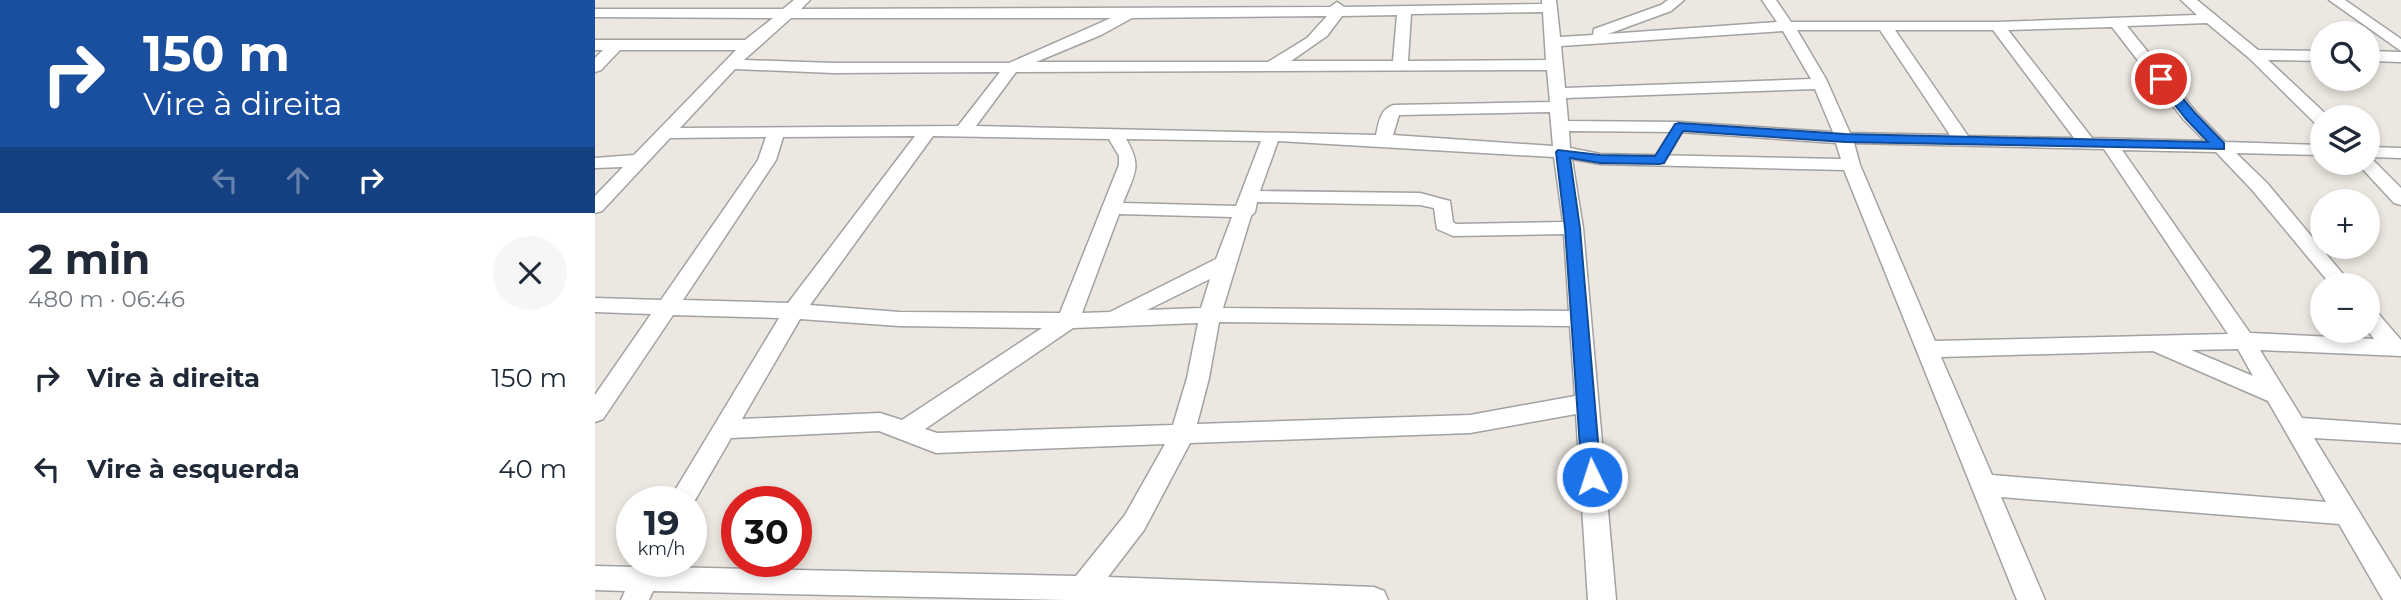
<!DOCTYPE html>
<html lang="pt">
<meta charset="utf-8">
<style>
:root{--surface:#fff;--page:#f6f6f7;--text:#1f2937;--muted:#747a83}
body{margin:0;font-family:Montserrat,sans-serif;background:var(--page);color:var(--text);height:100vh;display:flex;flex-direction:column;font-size:26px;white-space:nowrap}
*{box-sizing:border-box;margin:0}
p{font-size:23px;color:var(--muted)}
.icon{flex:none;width:38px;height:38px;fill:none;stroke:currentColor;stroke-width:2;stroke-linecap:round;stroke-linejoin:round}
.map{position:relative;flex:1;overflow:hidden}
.details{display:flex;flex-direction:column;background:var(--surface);width:595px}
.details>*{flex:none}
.guide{background:#1a4fa0;color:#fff;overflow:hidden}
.tools{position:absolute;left:1715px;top:21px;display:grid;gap:14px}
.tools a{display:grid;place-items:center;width:70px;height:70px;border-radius:50%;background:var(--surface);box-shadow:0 4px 10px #0003;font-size:35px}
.speed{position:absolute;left:21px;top:486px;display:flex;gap:14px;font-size:35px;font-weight:700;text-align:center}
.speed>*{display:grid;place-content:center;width:91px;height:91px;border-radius:50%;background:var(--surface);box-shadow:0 4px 10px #0003;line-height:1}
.speed small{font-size:18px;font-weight:400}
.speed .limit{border:10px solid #d22;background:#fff;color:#111}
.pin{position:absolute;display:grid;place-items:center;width:60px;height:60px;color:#fff;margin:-30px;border:4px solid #fff;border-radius:50%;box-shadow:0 2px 7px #0007}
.me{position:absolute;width:77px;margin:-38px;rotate:356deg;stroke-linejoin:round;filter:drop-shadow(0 0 5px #0008)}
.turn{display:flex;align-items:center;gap:24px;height:147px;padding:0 28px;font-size:32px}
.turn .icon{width:91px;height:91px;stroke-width:2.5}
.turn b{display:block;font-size:49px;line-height:60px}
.lanes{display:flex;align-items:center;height:66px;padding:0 28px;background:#0003;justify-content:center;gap:35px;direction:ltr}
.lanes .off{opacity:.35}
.round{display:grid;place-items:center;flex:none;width:74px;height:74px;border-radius:37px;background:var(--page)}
.headline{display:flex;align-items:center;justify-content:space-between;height:119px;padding:0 28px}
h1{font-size:42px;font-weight:700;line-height:52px}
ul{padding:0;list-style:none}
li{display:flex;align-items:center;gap:21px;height:91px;padding:0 28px}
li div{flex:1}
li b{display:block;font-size:26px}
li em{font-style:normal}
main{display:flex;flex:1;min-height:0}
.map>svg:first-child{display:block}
</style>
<main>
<section class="details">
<div class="guide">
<div class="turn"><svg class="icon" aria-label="right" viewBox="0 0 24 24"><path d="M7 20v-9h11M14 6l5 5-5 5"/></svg><div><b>150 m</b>Vire à direita</div></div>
<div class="lanes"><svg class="icon off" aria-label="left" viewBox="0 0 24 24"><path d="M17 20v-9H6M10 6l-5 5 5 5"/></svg><svg class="icon off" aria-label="ahead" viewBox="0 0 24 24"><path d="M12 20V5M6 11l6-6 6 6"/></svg><svg class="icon" aria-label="right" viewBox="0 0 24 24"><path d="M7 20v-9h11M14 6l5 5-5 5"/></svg></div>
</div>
<div class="headline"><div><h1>2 min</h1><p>480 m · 06:46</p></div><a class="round"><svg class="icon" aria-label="close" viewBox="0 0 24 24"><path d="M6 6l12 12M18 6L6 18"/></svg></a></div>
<ul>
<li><svg class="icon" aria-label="right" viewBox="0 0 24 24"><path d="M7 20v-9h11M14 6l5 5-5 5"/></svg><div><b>Vire à direita</b></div><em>150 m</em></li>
<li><svg class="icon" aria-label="left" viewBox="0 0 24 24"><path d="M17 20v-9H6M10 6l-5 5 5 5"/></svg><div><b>Vire à esquerda</b></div><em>40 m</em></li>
</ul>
</section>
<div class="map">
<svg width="1806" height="600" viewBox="0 0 1806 600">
<rect width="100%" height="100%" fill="#ece7e0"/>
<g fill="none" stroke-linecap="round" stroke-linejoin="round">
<defs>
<g id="minor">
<path d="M199,0H215L206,9L735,7L742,2L749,7L947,4V0H961L965,37L998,35L999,29L1066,5L1073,0H1089L1076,11L1013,34L1182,22L1167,0H1181L1196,22H1402L1602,15L1586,0H1602L1663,50L1727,51V61L1673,60L1733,116L1727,117V125L1721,124L1654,58L1612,23L1532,26L1601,112L1630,142L1727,145V155L1641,153L1672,183L1757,285H1736L1658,191L1621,152L1527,150L1655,333L1779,339L1773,331V309L1781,311L1806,340V356L1665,350L1707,418L1806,425V443L1719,438L1806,580V600H1788L1744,524L1406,497L1450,600H1422L1249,170L1005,164L977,159L988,228L1021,600H993L981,414L875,433L595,443L549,530L513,577L779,587L789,591L793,600H471L58,591L54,600H26L30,591L0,590V566L42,567L44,562H71L69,567L481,576L530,515L570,444L341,453L284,431L136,438L96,507V502H73L184,318L78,315L8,419L0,422V395L56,314L0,312V298L66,300L163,160L171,137L75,138L7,211L0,213V196L28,167L0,168V158L39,155L141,50H25L6,70L0,72V58L8,50H0V40H150L178,18L0,17V9H188ZM948,12L951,60L813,61L816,14ZM802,15L798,61H696L732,36L747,16ZM732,16L712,38L673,62H441L506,35L537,18ZM196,18H516L414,63H238L149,60ZM1517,27L1589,120L1610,141L1497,138L1413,30ZM1202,30H1285L1355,135L1255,133L1231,79ZM1300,30H1398L1479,138L1373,136ZM1188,31L1216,79L970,88L966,46ZM140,69L238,73L405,72L363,126L85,128ZM952,70L955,102L799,105C785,109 784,122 781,135L381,126L421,72ZM1220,89L1238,132L1084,122L973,121L971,98ZM955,112L958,146L798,135L804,115ZM974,131L1084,132L1241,143L1246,159L1005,154L975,148ZM320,136L193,303L88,300L181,160L188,137ZM338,136L514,139L524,156V165L465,313L304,312L215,305ZM531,139L666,141L641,206L528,203C539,174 548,167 531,139ZM683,141L959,157L968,222L861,224L858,222L855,201L825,193L665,191ZM1259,143L1509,149L1633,334L1340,341L1265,165ZM662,202L825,205L839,208L842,229L858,236L969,234L974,311L628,308L656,216L660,212ZM524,214L637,217L621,259L515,312L487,313ZM615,279L606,308L552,310ZM205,319L304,326L447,328L307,420L285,413L147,419ZM624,322L975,326L980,396L875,415L602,424L614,378ZM603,323L592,378L578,425L342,433L330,429L478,328ZM1643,349L1658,376L1596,350ZM1558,351L1673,401L1731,502L1397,475L1346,357Z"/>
<path d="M1734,0H1750L1806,39V51Z"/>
<path d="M1773,51L1806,52V62L1773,61Z"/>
<path d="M1773,147L1806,148V158L1773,157Z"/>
<path d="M1773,158L1777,159L1806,188V205L1799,203L1762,163H1773Z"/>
</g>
</defs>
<use href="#minor" stroke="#a2a2a2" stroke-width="3"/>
<use href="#minor" fill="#fff" fill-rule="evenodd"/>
</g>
<path fill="#1a73e8" stroke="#114b97" stroke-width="2" d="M1566,75L1570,77L1600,113L1629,143V149L1250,142L1088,131L1069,163L1064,164L1005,163L975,158L985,228L1006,477L1004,482L997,485L990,482L987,477L970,228L961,152L963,150L1005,155L1060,156L1080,124L1084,123L1250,134L1613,142L1591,119L1562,82L1560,79Z"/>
</svg>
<div class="tools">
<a><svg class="icon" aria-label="search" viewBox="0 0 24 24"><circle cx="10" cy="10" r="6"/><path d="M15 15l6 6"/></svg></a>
<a><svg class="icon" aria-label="layers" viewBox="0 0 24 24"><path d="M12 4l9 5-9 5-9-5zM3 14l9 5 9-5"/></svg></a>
<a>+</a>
<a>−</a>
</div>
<div class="speed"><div>19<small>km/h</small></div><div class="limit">30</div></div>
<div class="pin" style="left:1566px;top:79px;background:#d93025"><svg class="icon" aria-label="arrive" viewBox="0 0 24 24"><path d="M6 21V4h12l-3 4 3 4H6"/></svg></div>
<svg class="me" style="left:997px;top:477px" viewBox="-20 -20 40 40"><circle r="17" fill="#1a73e8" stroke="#fff" stroke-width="3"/><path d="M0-11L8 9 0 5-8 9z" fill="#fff"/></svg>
</div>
</main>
